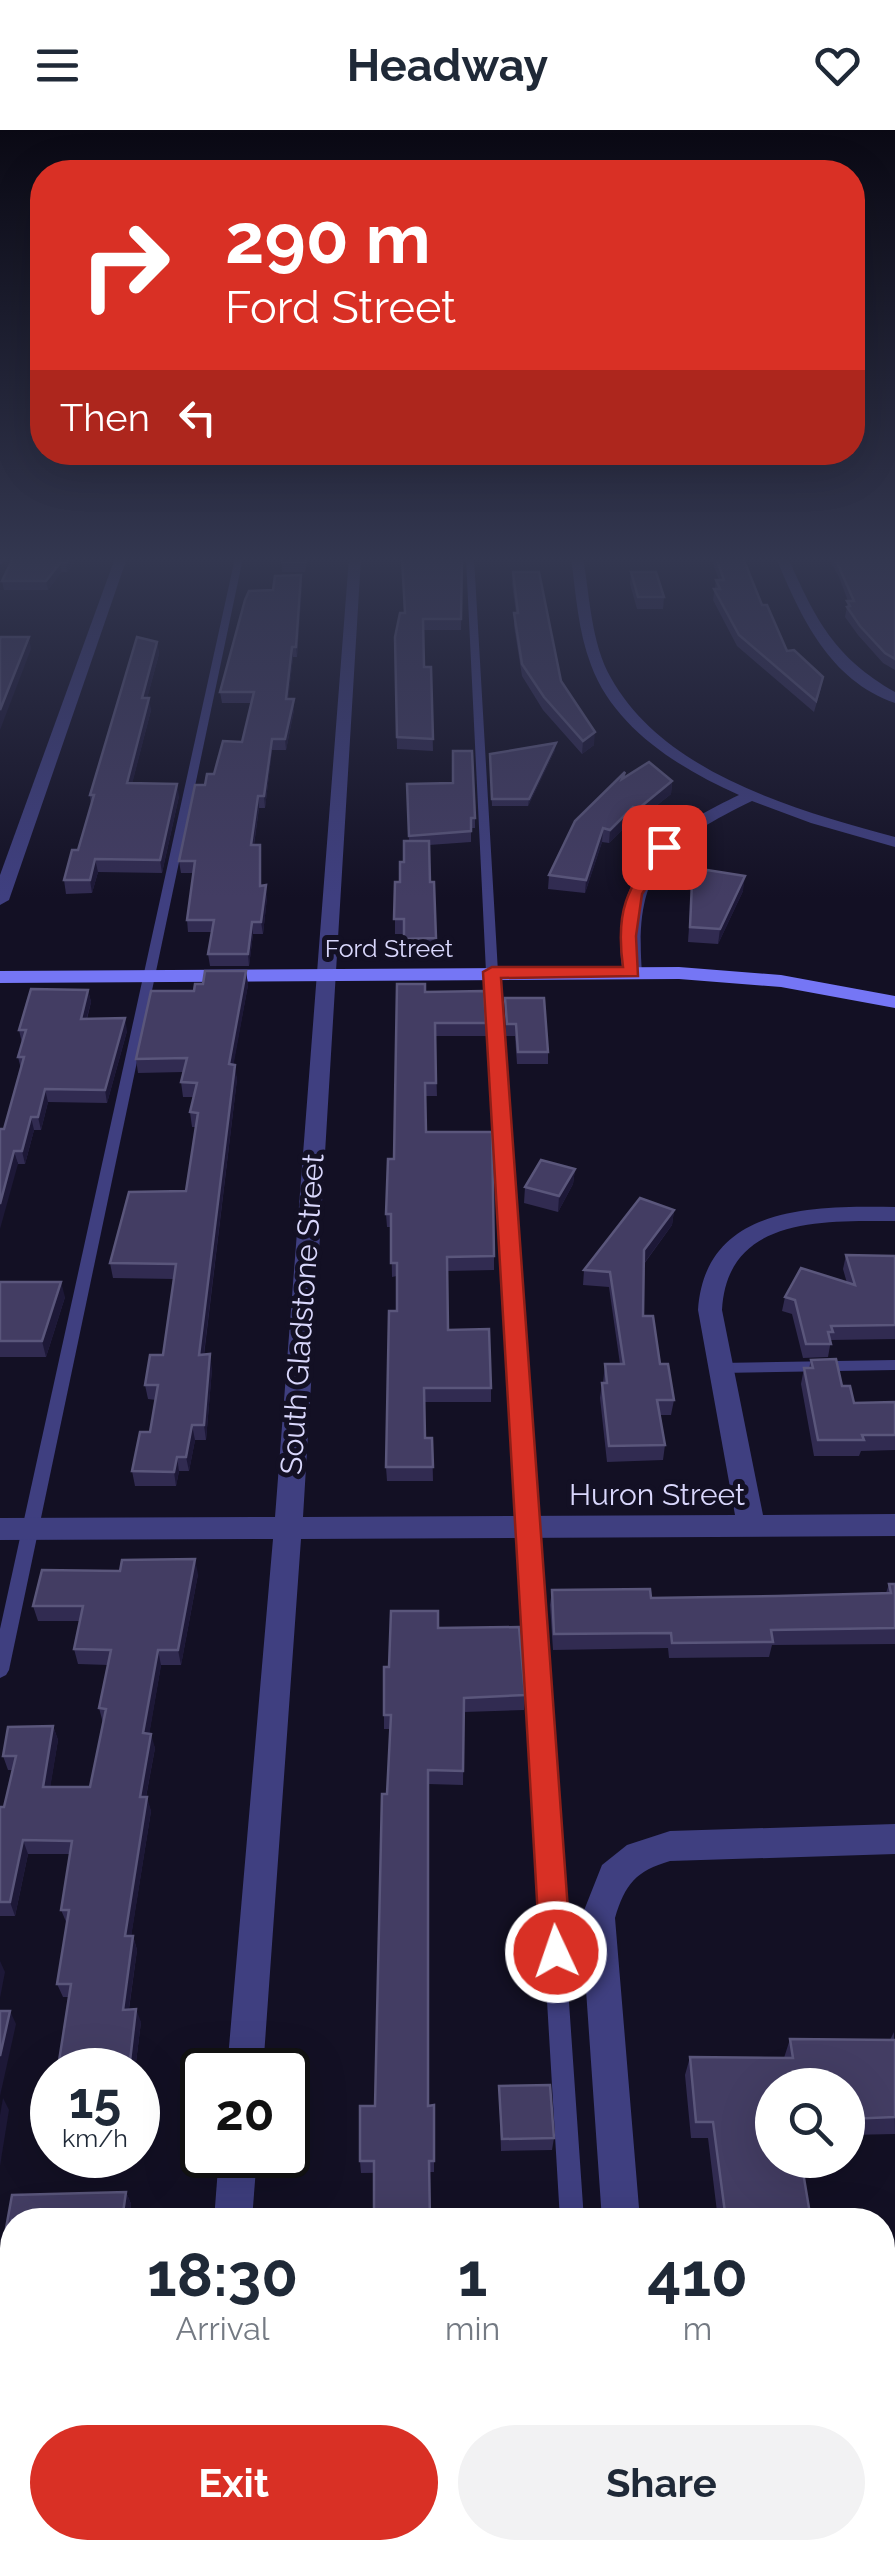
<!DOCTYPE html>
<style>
:root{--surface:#fff;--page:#f2f2f3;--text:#1f2937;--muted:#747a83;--accent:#d93025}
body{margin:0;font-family:Raleway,sans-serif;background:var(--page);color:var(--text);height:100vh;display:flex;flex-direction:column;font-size:38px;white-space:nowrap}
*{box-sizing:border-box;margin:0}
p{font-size:32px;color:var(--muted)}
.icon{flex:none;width:55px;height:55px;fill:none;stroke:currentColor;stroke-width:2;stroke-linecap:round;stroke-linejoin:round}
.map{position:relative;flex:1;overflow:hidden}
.panel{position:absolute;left:0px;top:2078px;width:895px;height:352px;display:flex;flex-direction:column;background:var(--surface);border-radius:40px 40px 0 0;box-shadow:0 10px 40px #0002}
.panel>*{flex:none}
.guide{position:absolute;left:30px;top:30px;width:835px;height:305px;border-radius:40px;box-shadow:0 10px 40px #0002;background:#d93025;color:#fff;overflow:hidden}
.tools{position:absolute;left:755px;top:1938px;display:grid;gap:20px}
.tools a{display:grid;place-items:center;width:110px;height:110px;border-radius:50%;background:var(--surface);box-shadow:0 10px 40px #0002;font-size:50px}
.speed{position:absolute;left:30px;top:1918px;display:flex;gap:20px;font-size:50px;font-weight:700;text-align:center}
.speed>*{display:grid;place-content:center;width:130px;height:130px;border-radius:50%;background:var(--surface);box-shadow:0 10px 40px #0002;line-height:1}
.speed small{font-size:25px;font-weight:400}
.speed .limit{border:5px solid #111;border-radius:15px;background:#fff;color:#111}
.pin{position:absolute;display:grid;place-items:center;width:85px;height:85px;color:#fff;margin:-42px;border-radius:20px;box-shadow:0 5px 15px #0006}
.me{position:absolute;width:110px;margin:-55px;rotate:357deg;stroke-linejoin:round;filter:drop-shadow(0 0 8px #0008)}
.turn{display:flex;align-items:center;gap:35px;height:210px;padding:0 30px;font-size:45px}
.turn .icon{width:130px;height:130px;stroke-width:2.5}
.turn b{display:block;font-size:70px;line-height:85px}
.then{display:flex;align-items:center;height:95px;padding:0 30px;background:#0003;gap:20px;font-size:38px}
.eta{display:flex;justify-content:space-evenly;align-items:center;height:170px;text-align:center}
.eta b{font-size:60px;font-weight:700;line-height:70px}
.action{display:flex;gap:20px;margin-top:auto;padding:20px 30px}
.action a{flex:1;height:115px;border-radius:60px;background:var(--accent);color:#fff;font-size:40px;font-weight:700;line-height:115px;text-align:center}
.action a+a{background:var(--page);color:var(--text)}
header{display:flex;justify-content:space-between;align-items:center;height:130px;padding:0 30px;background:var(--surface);font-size:45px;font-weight:700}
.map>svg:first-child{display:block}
</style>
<header><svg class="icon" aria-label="menu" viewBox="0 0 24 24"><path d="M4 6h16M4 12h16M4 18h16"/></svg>Headway<svg class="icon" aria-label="heart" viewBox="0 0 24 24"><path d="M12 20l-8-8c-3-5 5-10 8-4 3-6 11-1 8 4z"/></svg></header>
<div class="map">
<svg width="895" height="2429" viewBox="0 0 895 2429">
<rect width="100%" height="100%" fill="#131024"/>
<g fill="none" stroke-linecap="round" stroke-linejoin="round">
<g fill="#3f3f80" fill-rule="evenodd">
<path d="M0,428H7L0,435Z"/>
<path d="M235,428H243L9,1540L6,1545L0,1548V1499Z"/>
<path d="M466,428H474L498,842L584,2090H560L486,842Z"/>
<path d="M895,1230V1240L720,1243L712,1238L720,1233Z"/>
<rect x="0" y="2258" width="12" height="24"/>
</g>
<g fill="#3f3f80" fill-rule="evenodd">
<path d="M115,428H127L9,770L0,775V745Z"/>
<path d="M349,428H361L303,1387L735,1385L698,1180C705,1075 813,1076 895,1077V1091C823,1091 727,1086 722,1180L763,1385L895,1384V1406L301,1409L263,1940H227L273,1409L0,1410V1388L275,1387Z"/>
<path d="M571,428H583C590,467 591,513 611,548C665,644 796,680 895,707V717L811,693L752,671C664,714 634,740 642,843L632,849L625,847C619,831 620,810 622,792C629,725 682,692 739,665C680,639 614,598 591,535C578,501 576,464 571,428Z"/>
<path d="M776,428H788C816,490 834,527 895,562V573C829,550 801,487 776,428Z"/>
<path d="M895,1694V1724L670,1731C636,1741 625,1754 615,1788L640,2090H602L581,1788L602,1735L627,1715L670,1701Z"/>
<path d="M219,2025H257L252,2090H214Z"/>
<path d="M186,2418H230L229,2429H185Z"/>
<path d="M627,2418H671L672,2429H628Z"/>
</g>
<path fill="#7576f5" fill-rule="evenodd" d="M679,837L781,845L895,866V878L781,857L679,849L0,853V841Z"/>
</g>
<g fill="#312b51">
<path d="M13,428H78L67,442H61L48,460H4L2,451Z"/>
<path d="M282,428H308L305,442H282Z"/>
<path d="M462,428L461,500H423L424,537H431L433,621L397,619L395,507L405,483Z"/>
<path d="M711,428H749L748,430H744L762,475L787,521L821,558L814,582L737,516L713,470L716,450H719Z"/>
<path d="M829,428H895V540L883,533L858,505L845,487L848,471L839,447Z"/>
<path d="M513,442L561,551L594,615L582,624L543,580L522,546L514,496V483H516L512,454Z"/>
<path d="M631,442L664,467L663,479H637L630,454Z"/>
<path d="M302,455L297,527H293L288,569H294V580L286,620H272L265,678H259L254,715H260L261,756L267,767L263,804H253L249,836H210L208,824L212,802H188L187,790L193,743H181L179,731L205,655L242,612L252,573H222L220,562Z"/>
<path d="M157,512L159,524L147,568L151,580L132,653L179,666L162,743L98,742L92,763L66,764L64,750L78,720L91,675L90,665Z"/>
<path d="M555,620L528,676H492L490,624Z"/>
<path d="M625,648L672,651L671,664L636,692L632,690L609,713L602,712L585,763L548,759L549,745Z"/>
<path d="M407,654L475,688V698H471V712L429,715L430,752H434L436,823L404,824V804H395V752H400L409,711Z"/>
<path d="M692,752L743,761L718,814L688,812Z"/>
<path d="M246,841L248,855L233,935L237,949L204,1225L212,1239L206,1310H195L189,1341H179L176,1356H135L132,1341L150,1302L156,1270L148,1269L145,1255L163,1225L174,1149L113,1148L110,1133L186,1061L196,997H192L190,982L193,967H183L181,952L183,942L138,943L136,929L194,861L203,854Z"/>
<path d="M88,860L91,872L87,889L127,901L107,973L48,972L41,1000H34L25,1034H18L4,999L21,939L18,927L22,913L19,900Z"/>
<path d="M425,862L486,893V906H435L437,966H425L426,1002L494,1126V1140L447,1141L448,1200L491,1258V1272H425V1308H432L433,1351H387L386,1337L397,1181V1146L392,1147L391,1097H387L386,1084L394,1029Z"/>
<path d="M505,868L548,922V934H517L515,906H506Z"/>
<path d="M575,1039L573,1054L558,1082L524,1073L525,1057Z"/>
<path d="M674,1080L672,1095L644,1134L643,1186L674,1270L671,1285H660L665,1315L663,1330L607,1332L600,1268L602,1253H603L605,1234H620L609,1157L583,1155L584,1140Z"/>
<path d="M846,1125L895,1126V1209L831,1210L828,1227L803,1228L792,1184L782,1181L785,1167L847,1153L843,1139Z"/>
<path d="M0,1152L65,1167L46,1227H0Z"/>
<path d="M811,1230L842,1256L854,1273L895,1272V1320L861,1321L859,1326H814L801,1254L804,1238H809Z"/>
<path d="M198,1444L181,1535H161L149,1604L155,1618L146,1667L151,1681L131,1806H133L137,1820L129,1879L141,1892L135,1940H63L59,1931L68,1867H63L57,1854L67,1794L61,1780L70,1724H28L15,1786H0V1677H4L12,1640H8L3,1626L53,1596L58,1610L50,1657H90L103,1593L99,1578L108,1535L78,1534L74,1519L80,1491H38L33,1476Z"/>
<path d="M889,1454H895V1514L772,1515L769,1527L669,1528L668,1518L553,1520L550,1475L552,1460L651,1468L777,1466L886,1463Z"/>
<path d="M438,1498L525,1565L524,1580L464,1582L463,1655L428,1654V1976L434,1987V2042L361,2043L360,2031L375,1976L390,1599H384V1585L389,1537Z"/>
<path d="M894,1902L895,2004L848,2005V1955H772L811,2090H718L708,2008H691L685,1945L690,1927L784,1928L790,1909L890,1910Z"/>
<path d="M499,1956L554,2008L552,2020L501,2021Z"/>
<path d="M144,1974L138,2028L65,2029L63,2025H138Z"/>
<path d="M126,2062L131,2074L129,2090H12V2115L5,2104L12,2065Z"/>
<path d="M895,2224V2343L882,2355V2225Z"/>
</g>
<g fill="#1d1837">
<path d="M70,428H78L67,442L66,433Z"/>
<path d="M60,433L61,442L48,460L46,451Z"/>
<path d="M301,445L302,455L297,527L296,517Z"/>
<path d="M29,507L31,519L0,600V580Z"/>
<path d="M157,512L159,524L144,580L142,568Z"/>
<path d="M292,517L293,527L287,580L286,569Z"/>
<path d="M149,568L151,580L129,666L127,653Z"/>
<path d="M294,569V580L286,620L285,609Z"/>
<path d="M595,602L594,615L582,624L583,611Z"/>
<path d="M272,609V620L265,678L264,666Z"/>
<path d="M556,613L555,620L528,676L529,669Z"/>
<path d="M672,651L671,664L636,692L638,679Z"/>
<path d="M177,654L179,666L162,743L160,730Z"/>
<path d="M258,666L259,678L252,727L251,715Z"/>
<path d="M633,677L632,690L609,713L610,700Z"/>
<path d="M603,698L602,712L585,763L586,750Z"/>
<path d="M95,729L98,742L92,763L90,750Z"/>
<path d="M745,746L743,761L718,814L720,799Z"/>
<path d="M266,755L267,767L263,804L261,792Z"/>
<path d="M252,792L253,804L249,836L248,824Z"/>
<path d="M246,841L248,855L231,949L229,934Z"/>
<path d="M88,860L91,872L83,901L81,889Z"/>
<path d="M125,888L127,901L107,973L105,960Z"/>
<path d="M235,935L237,949L202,1239L199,1225Z"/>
<path d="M45,959L48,972L41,1000L38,987Z"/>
<path d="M31,987L34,1000L25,1034L22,1021Z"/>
<path d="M14,1021L18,1034L0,1099V1074Z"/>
<path d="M575,1039L573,1054L558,1082L559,1066Z"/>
<path d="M674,1080L672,1095L642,1136L644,1120Z"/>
<path d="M61,1152L65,1167L46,1227L42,1211Z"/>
<path d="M210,1224L212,1239L206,1310L204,1295Z"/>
<path d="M192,1295L195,1310L189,1341L186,1327Z"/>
<path d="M177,1327L179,1341L176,1356L174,1342Z"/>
<path d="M195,1429L198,1444L181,1535L178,1520Z"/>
<path d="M158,1520L161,1535L147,1618L143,1603Z"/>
<path d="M53,1596L58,1610L48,1671L43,1657Z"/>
<path d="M151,1604L155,1618L143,1682L140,1667Z"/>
<path d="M147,1667L151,1681L129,1820L125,1806Z"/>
<path d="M23,1710L28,1724L15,1786L10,1772Z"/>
<path d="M133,1806L137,1820L127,1892L123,1880Z"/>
<path d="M0,1831L5,1842L0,1868Z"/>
<path d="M136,1879L141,1892L135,1940H129Z"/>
<path d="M10,1881L16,1894L0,1966V1926Z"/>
<path d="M140,1962L144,1974L138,2028V1985Z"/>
<path d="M3,1968L9,1980L0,2036V1985Z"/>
<path d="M126,2062L131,2074L129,2090H122Z"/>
<path d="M34,2418H48L47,2429H32Z"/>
</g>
<g fill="#433d63" stroke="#5a567b" stroke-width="2.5">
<path d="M13,428H70L66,433H60L46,451H2Z"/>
<path d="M282,428H306L305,432H282Z"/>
<path d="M402,428H462L461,489H423L424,537H431L433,609L397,607L395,507L400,483H405Z"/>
<path d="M716,428H743L762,475H767L787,521L794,520L823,547L816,571L739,505L714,459H720L716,450H724Z"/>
<path d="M835,428H895V529L885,523L860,496L847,477L850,476L847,471H854Z"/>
<path d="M513,442H539L561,551L595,602L583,611L544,567L522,534L514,483H518Z"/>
<path d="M631,442H656L664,467H638Z"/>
<path d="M301,445L296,517H292L286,569H294L285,609H272L264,666H258L251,715H260V756L266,755L261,792H252L248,824H208L214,790H187L195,731H179L195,655H205L207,644H214L223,611L242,612L254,562H220L245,470L249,461L273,460L275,446Z"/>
<path d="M1,507H29L0,580V509Z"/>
<path d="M137,507L157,512L142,568H149L127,653L177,654L160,730L95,729L90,750H64L72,720H78L94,665H90Z"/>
<path d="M556,613L529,669H492L490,624Z"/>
<path d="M453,621H472L475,688H471V701L409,706L407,654L453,653Z"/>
<path d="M649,632L672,651L638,679L633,677L610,700L603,698L586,750L549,745L575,691L625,642L622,649Z"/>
<path d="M404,711H429L430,752H434L436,808L404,809V789H394L395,752H400V732H404Z"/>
<path d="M707,740L745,746L720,799L690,797L692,752L700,753Z"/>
<path d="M205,841H246L229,934L235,935L199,1225L210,1224L204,1295H192L186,1327H177L174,1342L132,1341L140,1302H150L158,1255H145L150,1225H163L176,1134L110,1133L129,1062L186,1061L198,983L190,982L197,953L181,952L187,928L136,929L151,861H194L195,854H203Z"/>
<path d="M397,854H425V862L484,861L486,893H435L436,953H425L426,1002H492L494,1126L447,1127L448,1200L489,1199L491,1258H424L425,1308H432L433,1337H386L389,1181H397V1133H391V1084H386L388,1029H394Z"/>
<path d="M31,859L88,860L81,889L125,888L105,960L45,959L38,987H31L22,1021H14L0,1074V999H4L24,927H18L26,900H19Z"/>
<path d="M505,868H544L548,922H518L516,894H507Z"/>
<path d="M541,1030L575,1039L559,1066L525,1057Z"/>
<path d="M640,1068L674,1080L644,1120L643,1186H653L660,1234H668L674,1270H657L665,1315L609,1316L602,1253H607L605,1234H624L610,1142L584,1140Z"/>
<path d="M846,1125L895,1126V1195L831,1196L833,1202H828L831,1214H806L795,1170L785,1167L801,1138L855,1155Z"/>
<path d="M0,1152H61L42,1211H0Z"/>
<path d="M836,1229L842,1256H850L854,1273L895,1272V1305H862L864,1310H818L804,1238H813L811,1230Z"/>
<path d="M195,1429L178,1520H158L143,1603L151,1604L140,1667H147L125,1806H133L123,1880L136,1879L129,1940H70L72,1931H59L71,1854H57L69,1780H61L72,1711L23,1710L10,1772H0V1677H4L16,1626H3L8,1597L53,1596L43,1657H90L106,1579L99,1578L111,1520L74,1519L83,1476H33L42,1440L120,1441L122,1430Z"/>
<path d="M889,1454H895V1498L771,1500L773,1512L672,1513L671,1503L554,1504L552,1460L650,1459L651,1468L777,1466L891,1463Z"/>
<path d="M391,1481H438V1498L519,1497L525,1565L464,1568L463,1641L428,1640V1976L434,1975V2031H429L430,2090H374V2031H360V1976H375L382,1664H387L391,1585H384V1537H389Z"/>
<path d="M0,1881H10L0,1926Z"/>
<path d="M790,1909L895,1910V1987L848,1989V1955H772V2030H801L811,2090H726L713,1992H696L690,1927L793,1928Z"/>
<path d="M550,1955L554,2008L502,2009L499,1956Z"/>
<path d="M138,1962H140L138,1985Z"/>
<path d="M126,2062L122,2090H12V2104H5L12,2065Z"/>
<path d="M895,2224V2331H892L894,2343L882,2344V2225Z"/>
<path d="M0,2347H12V2418H34L32,2429H0Z"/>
<path d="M296,2418H486V2423H519V2429H296Z"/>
</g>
<linearGradient id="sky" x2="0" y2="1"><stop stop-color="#0a0914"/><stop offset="0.56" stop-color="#333750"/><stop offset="1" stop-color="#333750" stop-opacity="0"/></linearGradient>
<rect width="895" height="768" fill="url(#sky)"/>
<path fill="#d93025" stroke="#8d1f18" stroke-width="2.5" d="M664,712L672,717L642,764L636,806L638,846L501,848L571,1822L567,1833L556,1837L545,1833L540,1822L483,842L492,837H623C615,779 627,761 659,714Z"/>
<g text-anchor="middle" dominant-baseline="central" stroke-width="10" stroke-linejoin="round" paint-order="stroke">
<g font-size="25" fill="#d9d7fc" stroke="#131024">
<text x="389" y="818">Ford Street</text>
</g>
<g font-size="30" fill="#d9d7fc" stroke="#131024">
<text transform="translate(302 1184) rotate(-86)">South Gladstone Street</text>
<text x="657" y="1364">Huron Street</text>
</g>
</g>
</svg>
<div class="tools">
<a><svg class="icon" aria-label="search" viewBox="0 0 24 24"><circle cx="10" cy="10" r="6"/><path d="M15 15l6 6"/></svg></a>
</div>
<div class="speed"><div>15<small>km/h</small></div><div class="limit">20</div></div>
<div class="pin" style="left:664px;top:717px;background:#d93025"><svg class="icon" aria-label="arrive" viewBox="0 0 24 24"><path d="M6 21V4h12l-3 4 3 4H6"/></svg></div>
<svg class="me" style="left:556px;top:1822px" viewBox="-20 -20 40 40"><circle r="17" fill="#d93025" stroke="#fff" stroke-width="3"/><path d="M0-11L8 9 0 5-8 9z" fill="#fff"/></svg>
<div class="guide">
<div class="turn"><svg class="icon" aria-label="right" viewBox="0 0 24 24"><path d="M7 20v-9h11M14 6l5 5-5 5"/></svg><div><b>290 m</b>Ford Street</div></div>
<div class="then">Then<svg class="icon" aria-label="left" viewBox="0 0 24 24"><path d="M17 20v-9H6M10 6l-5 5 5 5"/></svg></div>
</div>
<section class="panel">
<div class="eta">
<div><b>18:30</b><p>Arrival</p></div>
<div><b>1</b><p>min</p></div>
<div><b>410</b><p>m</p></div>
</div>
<div class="action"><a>Exit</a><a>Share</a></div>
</section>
</div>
